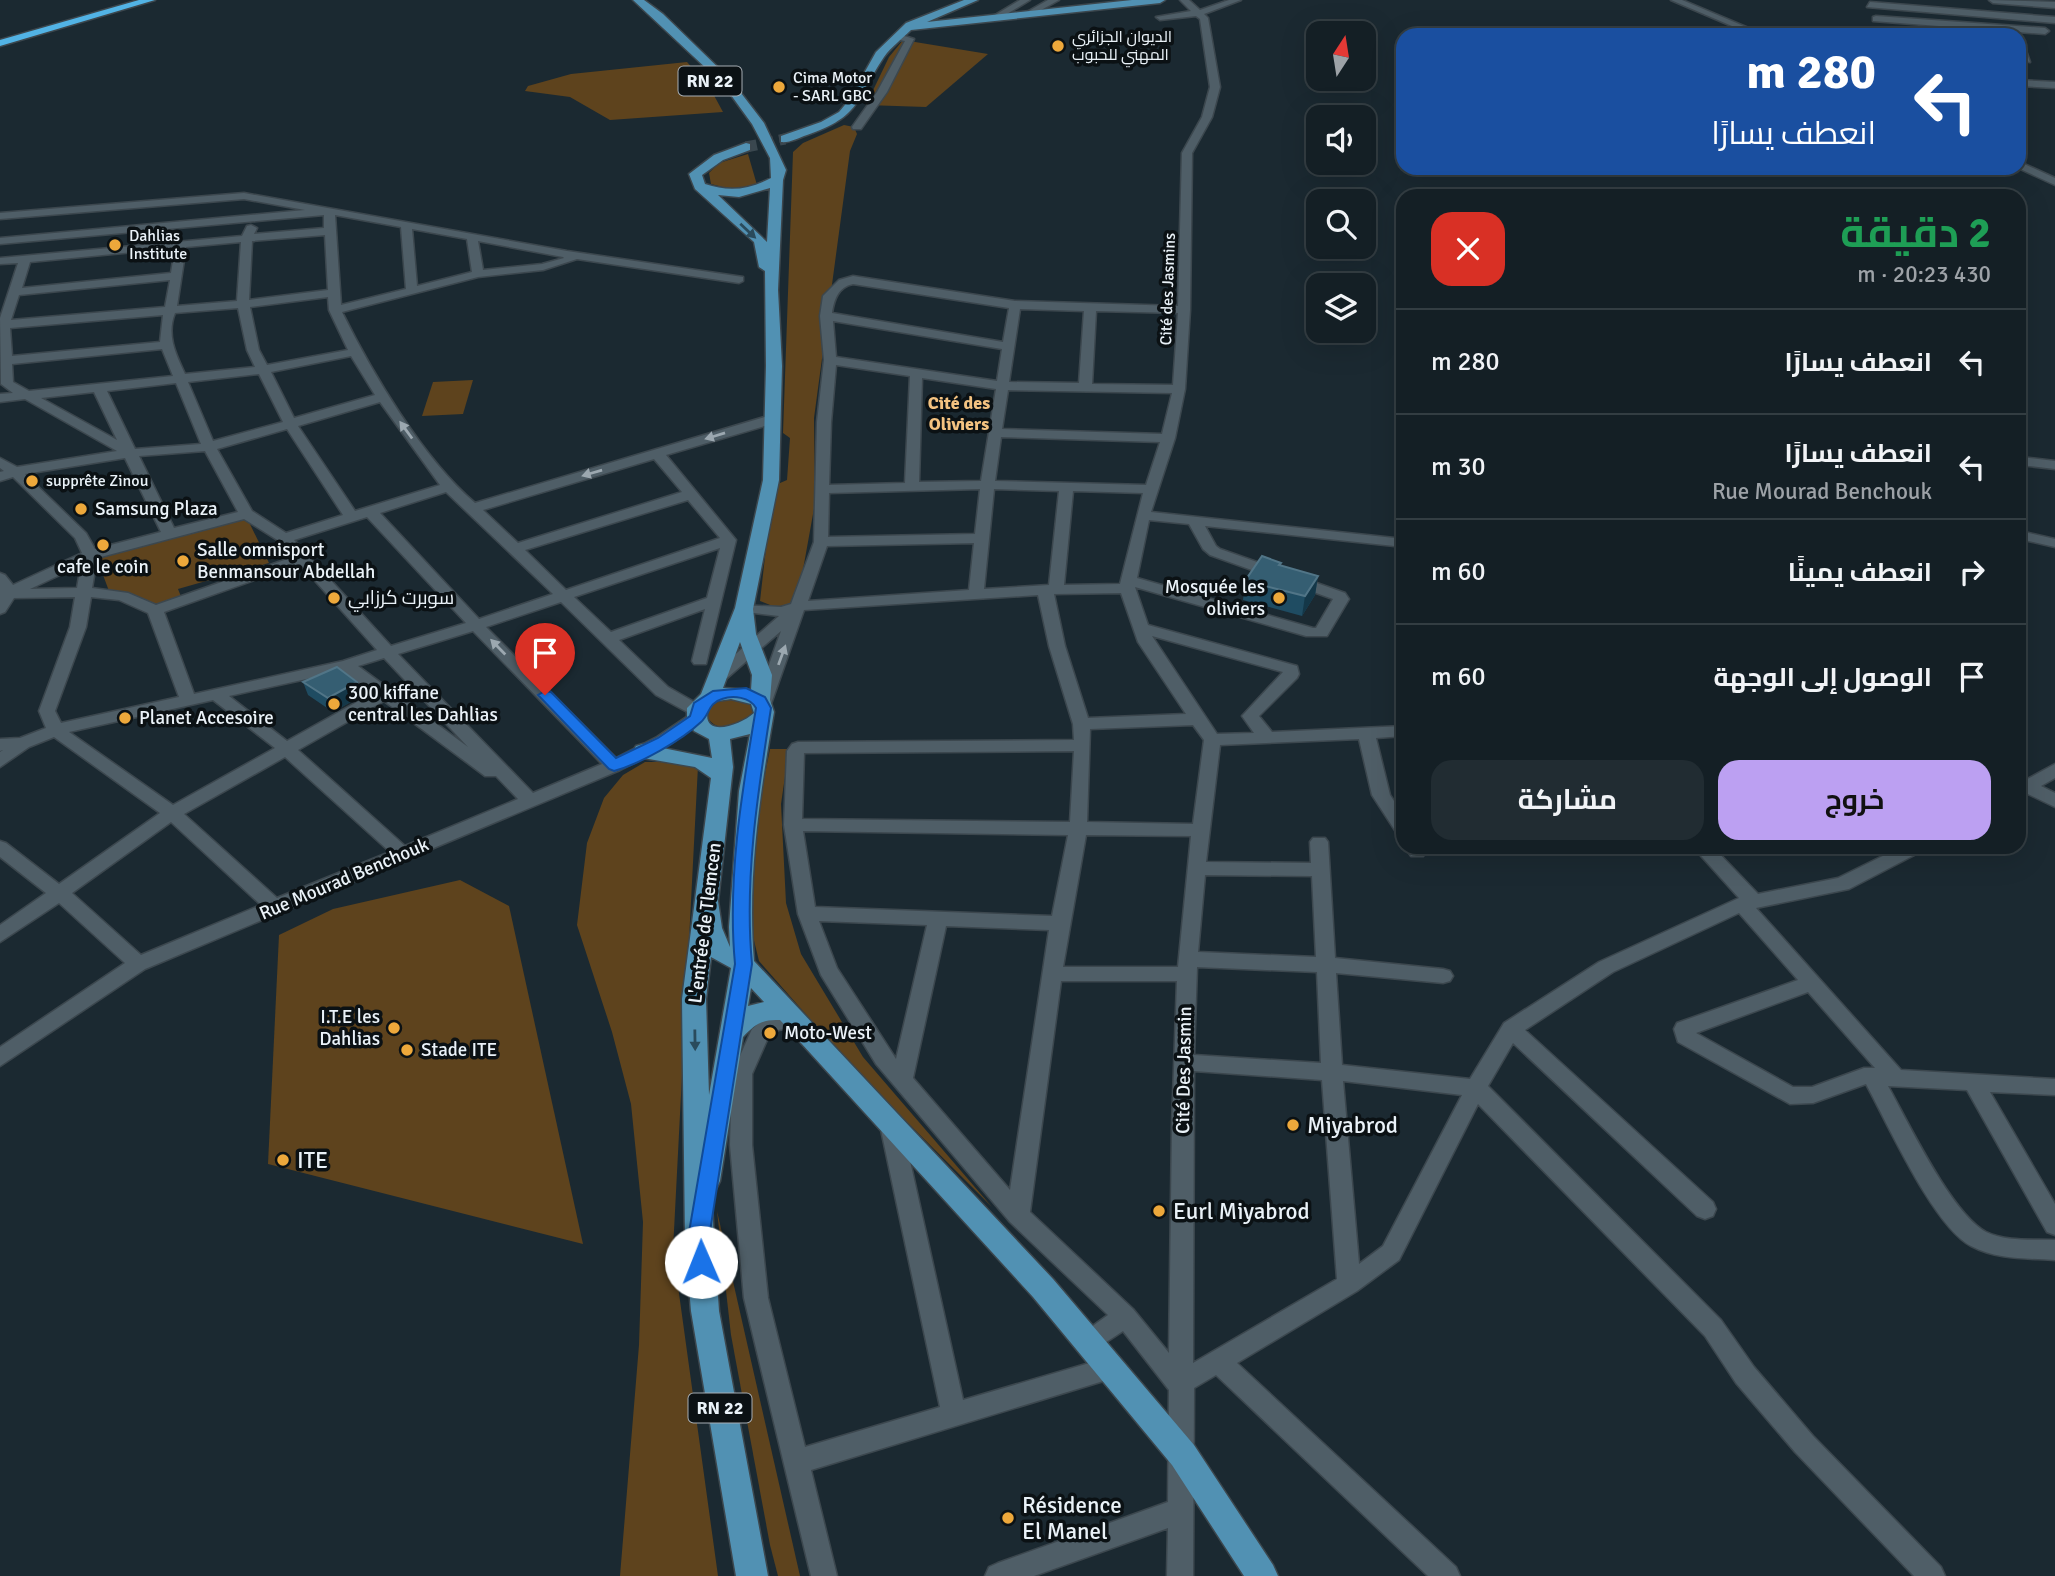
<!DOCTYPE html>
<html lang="ar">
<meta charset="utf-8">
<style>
:root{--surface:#141f25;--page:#212c32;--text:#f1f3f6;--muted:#9da2a7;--line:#333d42;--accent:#bca0f2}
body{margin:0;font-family:Signika,Cairo,sans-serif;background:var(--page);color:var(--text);direction:rtl;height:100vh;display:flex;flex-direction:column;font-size:26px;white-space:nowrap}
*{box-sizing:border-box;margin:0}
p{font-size:23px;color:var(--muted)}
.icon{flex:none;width:38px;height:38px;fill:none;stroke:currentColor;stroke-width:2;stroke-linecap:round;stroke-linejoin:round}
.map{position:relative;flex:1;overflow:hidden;direction:ltr}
.drawer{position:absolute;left:1396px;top:189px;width:630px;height:665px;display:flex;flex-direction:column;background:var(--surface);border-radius:21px;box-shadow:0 7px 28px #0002,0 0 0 2px var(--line);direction:rtl}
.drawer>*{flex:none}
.banner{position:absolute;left:1396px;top:28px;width:630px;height:147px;border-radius:21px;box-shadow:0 7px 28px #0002,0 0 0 2px var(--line);direction:rtl;background:#1a4fa0;color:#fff;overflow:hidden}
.needle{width:46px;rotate:12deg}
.buttons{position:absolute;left:1306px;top:21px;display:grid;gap:14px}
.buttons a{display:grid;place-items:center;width:70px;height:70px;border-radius:14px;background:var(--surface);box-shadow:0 7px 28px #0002,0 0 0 2px var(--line);font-size:35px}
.pin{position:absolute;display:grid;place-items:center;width:60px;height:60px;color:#fff;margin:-72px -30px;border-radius:50% 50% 50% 0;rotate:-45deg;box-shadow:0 0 7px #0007}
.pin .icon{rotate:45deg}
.me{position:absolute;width:77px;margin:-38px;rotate:359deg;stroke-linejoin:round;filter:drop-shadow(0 0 5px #0008)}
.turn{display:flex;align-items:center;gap:24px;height:147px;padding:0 35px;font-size:32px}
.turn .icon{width:91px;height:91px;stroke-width:2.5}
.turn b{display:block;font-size:49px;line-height:60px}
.round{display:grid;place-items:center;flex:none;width:74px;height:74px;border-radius:21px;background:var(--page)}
.head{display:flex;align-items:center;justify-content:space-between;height:119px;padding:0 35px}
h1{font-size:42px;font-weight:700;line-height:52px;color:#1e9e55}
.primary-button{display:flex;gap:14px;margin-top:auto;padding:14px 35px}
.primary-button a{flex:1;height:80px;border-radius:21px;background:var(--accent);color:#111;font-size:28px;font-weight:700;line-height:80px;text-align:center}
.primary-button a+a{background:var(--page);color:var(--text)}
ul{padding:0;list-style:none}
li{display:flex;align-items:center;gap:21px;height:105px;padding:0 35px;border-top:2px solid var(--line)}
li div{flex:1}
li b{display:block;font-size:26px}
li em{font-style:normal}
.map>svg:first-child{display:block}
</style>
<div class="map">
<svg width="2055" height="1576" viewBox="0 0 2055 1576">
<rect width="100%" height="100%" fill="#1b2931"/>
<g fill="#5e431d">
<path d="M903,40L988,54L926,107L866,105L889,57Z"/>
<path d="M687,62L710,88L723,112L610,120L570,97L525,91L528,86L571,74Z"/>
<path d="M844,125L854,127L857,134L850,151L814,418L815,503L797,603L775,607L760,601L773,486L787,480L790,438L783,433L793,152L803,143Z"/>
<path d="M748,154L757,185L730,189L711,184L709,173L719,163Z"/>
<path d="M473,380L463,414L422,416L433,382Z"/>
<path d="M247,518L269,563L178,589L182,599L161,605L109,591L97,559Z"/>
<path d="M728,698L750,702L755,711C748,732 710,735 706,712L714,703Z"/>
<path d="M770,749H789L781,804L786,903L801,954L863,1057L992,1207L854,1069L759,961L748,916L762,789Z"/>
<path d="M645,762H676L698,766L673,1250L718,1576H620L639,1345L643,1222L631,1104L612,1032L577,925L587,843L604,798L623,775Z"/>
<path d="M460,880L509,906L583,1244L268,1164L279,935L333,909Z"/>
<path d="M717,1211L800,1576H778L770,1545L731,1335Z"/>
</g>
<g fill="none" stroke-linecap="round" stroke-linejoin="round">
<path stroke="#3a474f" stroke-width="11" stroke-dasharray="11 6" stroke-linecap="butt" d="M746,147L785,139"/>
<defs>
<g id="minor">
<path d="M1020,0H1030L1002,17L995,15Z"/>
<path d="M1048,0H1059L1034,14L1027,12Z"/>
<path d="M1180,0H1189L1200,10L1229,0H1241L1204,14L1208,18L1220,87L1212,117L1192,153L1190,310L1185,389L1175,438L1151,512L1404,539V547L1205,526L1216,546L1220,549L1345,593L1349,599L1327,636H1306L1135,587L1148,625L1297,666L1299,674L1297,678L1259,716L1272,732L1404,726V736L1376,738L1390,795L1404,816V837L1398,835L1372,795L1359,739L1220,745L1206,862L1311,863L1310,842L1313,838H1325L1328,842L1335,958L1443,969L1450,971L1453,976L1450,981L1443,983L1336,973L1342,1065L1470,1079L1504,1023L1599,962L1739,898L1693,847H1713L1758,894L1838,878L1901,847H1925L1922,851L1849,889L1756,908L1901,1070L2055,1079V1095L1990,1092L2055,1204V1235L2047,1232L1967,1090L1888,1086C1908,1122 1951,1213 1986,1232C2006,1242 2034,1239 2055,1240V1260C2027,1258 1997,1260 1971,1246C1933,1226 1888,1124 1866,1084L1813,1103L1790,1104L1678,1042L1674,1029L1677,1023L1798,980L1739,913L1613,972L1525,1030L1713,1202L1716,1209L1713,1216L1705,1219L1697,1216L1513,1043L1488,1086L1721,1320L1754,1367L1813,1436L1941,1567L1945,1576H1914L1795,1452L1736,1383L1705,1336L1478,1104L1399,1260L1357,1291L1237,1363L1456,1567L1460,1576H1428L1216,1375L1194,1388L1193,1576H1167L1168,1528L1034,1576H985L989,1567L998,1563L1168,1502L1169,1390L1123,1331L1088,1354L1080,1351L1076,1343L1080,1335L1108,1315L1010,1222L876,1064L821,975L798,914L784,825L787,751L792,744L798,742L1074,740L1073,724L1049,646L1038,595L804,610L771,704L763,709L755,704L781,631L727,678H715L713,674L779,616L739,611L736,608L739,605L781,607L791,604L814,542L817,422L824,360L820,316L823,296L839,280L853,276L1015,301L1178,306L1182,153L1202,117L1210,87L1200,19L1196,16L1160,20L1156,17L1191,11ZM853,284L1009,308L1003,342L832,313C834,300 838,287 853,284ZM1020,309L1084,311L1079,383L1009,382ZM1096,311L1178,313L1173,385L1092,384ZM833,321L1002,349L997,381L836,357ZM836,365L910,376L905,483L829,485L831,422ZM922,378L996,389L981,481L919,482ZM1008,390L1172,393L1162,434L1002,429ZM1001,437L1160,442L1146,485L995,481ZM980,489L975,534L828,537L829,493ZM994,489L1059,491L1049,585L984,589ZM1073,491L1143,493L1120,584L1064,585ZM1149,520L1189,524L1203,549L1210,555L1333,599L1316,628H1313L1137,578ZM974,543L969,590L808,601L827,546ZM1121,593L1138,642L1186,714L1088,718L1065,646L1054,594ZM1152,636L1283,672L1242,716L1254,733L1217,734ZM1193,725L1204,740L1193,824L1087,822L1090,729ZM1074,751L1070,822L802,819L804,753ZM803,831L1068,835L1052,916L815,907ZM1086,835L1191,836L1178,967H1063ZM1205,875L1312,876L1316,957L1198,952ZM819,921L927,925L896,1059L837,968ZM946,926L1049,930L1010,1190L913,1078ZM1197,967L1317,972L1321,1063L1194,1055ZM1061,981H1177L1172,1126L1169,1353L1133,1309L1030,1212ZM1808,992L1875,1068H1864L1812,1087H1793L1696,1033ZM1194,1071L1322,1080L1337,1279L1193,1363ZM1343,1081L1462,1095L1383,1246L1359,1264Z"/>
<path d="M1671,0H1682L1765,35H1753Z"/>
<path d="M1989,0L2055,2V8L1993,3Z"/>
<path d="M1870,2L2055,17V23L1867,7Z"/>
<path d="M1876,16L2045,28L2049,31L2045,34L1873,21V17Z"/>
<path d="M898,34L914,39L887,92L861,129H853L852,127L877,92L905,41L895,39V35Z"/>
<path d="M2020,45L2025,48L2030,62L2022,60Z"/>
<path d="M2020,80L2055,82V88L2020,86Z"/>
<path d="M2020,162L2055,178V185L2018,168Z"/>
<path d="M244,193L567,251L743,277V281L739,283L577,259L543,270L478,277L342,312C372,373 423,459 475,503L768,416H778V422L666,455L736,540L706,664H694L692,661L705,609L619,640L668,687L703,707L705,718L669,745L620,770L145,969L0,1066V1047L125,963L59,903L0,942V925L46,893L0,857V841L6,843L59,884L160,813L54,737L29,747L0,767V752L3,750L0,751V739L20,738L46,728L39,711L70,627L75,597L14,598L5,612L0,614V573L5,575L13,585L82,553L75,538L13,477L0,481V472L4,471L0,468V458L17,467L117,451L25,399L0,402V394L13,393L1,384L0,318L18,263L0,264V258L242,236L247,226L251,225L257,228L254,234L324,228V215L0,244V238L305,210L244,199L0,219V213ZM335,215L401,227L406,289L341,305ZM412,229L467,239L472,272L417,286ZM325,235L328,290L249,300L252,241ZM478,241L563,257L564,258L542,264L483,270ZM241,242L237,301L177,306L186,247ZM175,248L171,273L22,288L30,262ZM170,280L165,307L11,320L19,295ZM328,297L329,310L348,350L267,365L259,350L250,307ZM238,308L247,350L255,367L185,374C176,355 166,335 175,313ZM163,315L160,342L12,356L10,328ZM162,349L173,376L29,391L13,382L12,364ZM351,356L375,395L294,418L271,372ZM259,374L283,422L213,441L188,382ZM176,383L201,444L135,449L107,391ZM94,392L117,440L41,398ZM380,402L440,485L355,511L298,426ZM287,429L343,515L286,533L252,511L217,449ZM205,451L238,512L174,528L139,456ZM125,458L161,532L95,549L86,533L25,474ZM654,459L682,492L518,543L483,510ZM446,492L553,594L479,619L380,513ZM688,500L720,538L566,590L525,550ZM367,517L466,623L391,646L294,540ZM244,519L279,541L293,557L156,605L128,593L92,588L97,558ZM720,548L707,598L611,632L574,597ZM300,564L377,650L343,661L194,694L164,612ZM81,565L77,588L30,589ZM91,597L119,600L148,613L179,697L61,723L55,711L86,627ZM561,602L656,695L691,714L657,737L616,758L486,627ZM473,631L602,764L533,793L398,654ZM384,658L468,747L358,666ZM343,671L373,693L287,741L229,696ZM213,700L275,748L173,805L69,732ZM384,701L485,776H496L518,799L405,846L298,750ZM285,757L390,852L277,898L184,814ZM171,822L261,905L141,955L72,893Z"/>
<path d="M2020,457L2055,461V469L2020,465Z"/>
<path d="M2020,531L2055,539V547L2020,539Z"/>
<path d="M2055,764V778L2041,786L2055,793V807L2028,794L2020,797V783Z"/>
<path d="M1405,847H1423L1426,852L1423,856H1411Z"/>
<path d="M798,1013L805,1016L808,1021L805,1026L778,1030L767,1040L752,1074V1145L768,1298L805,1447L940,1407L880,1125L883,1119L891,1116L899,1119L902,1125L963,1400L1110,1357L1119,1360L1122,1368L1119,1376L1110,1379L811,1470L837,1576H811L744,1298L730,1145L732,1074L752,1029L766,1017Z"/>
</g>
<g id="major">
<path d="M633,0H644L663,14L731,80L764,123L786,170L783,180L778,290L782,366L779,480L753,609L756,634L772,675L770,700L774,712C760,793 747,879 754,961L1053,1279L1194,1445L1273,1565L1278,1576H1244L1172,1465L1033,1297L780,1020C763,1019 755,1024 743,1037L720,1181L716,1189L711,1191L719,1311L768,1576H736L691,1311L685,1238L682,999L711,778L695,767L643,758L636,756L633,751L636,746L643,744L712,758L709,739L694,731L687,718V708L701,694L735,608L763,480L766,366L765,271L759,267L754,242L695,189L689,174L714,155L746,143L750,144V150L723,160L702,175L705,184C729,192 748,190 771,178L770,158L752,124L723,84ZM770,188L767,242L718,195L739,197ZM740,642L752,675L751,690L723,688ZM731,699L751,704L754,713C740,726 698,740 709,706L717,701ZM750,734L739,791L729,927L730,947L722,928L718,901L733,767L730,739ZM711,957L731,968L709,1095L706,999ZM751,988L764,1002L748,1006Z"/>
<path d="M964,0H978L927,22L1132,0H1165L1160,3L911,30C902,39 891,47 884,57C855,100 862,116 807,135C798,138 790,143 781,142V136L821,122L839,112L849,100L876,52L906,23Z"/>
</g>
<path id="highway" d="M139,0H155L0,46V40Z"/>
</defs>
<use href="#minor" stroke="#3c474e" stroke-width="3"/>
<use href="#major" stroke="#3c474e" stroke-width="3"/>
<use href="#highway" stroke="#3c474e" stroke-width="3"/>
<use href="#minor" fill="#4f5e67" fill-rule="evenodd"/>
<use href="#major" fill="#5191b3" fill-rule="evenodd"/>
<use href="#highway" fill="#52b3e5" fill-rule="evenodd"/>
</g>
<g fill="#1f4c62">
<path d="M1281,563V566L1318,576L1315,595L1302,616L1243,600L1245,581Z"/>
<path d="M303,682L361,696L333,712L308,695Z"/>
</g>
<g fill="#143748">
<path d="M1318,576L1315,595L1302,616L1305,596Z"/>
<path d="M357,682L361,696L333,712L328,698Z"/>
</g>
<g fill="#355e72" stroke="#517587" stroke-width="2">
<path d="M1262,556L1281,563L1279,565L1318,576L1305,596L1245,581Z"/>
<path d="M337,667L357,682L328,698L303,682Z"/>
</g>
<defs><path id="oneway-solid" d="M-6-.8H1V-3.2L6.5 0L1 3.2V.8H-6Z" transform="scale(1.75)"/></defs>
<g fill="#2a4b5c">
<use href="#oneway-solid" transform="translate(748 231) rotate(43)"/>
<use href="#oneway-solid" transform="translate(695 1040) rotate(89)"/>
</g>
<g fill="#9ca8b0">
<use href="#oneway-solid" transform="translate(406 430) rotate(-126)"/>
<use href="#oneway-solid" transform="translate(715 436) rotate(163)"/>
<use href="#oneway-solid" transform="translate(592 473) rotate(164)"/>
<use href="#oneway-solid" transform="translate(498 647) rotate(-134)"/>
<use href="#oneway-solid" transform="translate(782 655) rotate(-70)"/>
</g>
<path fill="#1a73e8" stroke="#114b97" stroke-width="2" d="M746,688L765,697L771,708C758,791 744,879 752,964L709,1238L711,1262L708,1269L701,1272L693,1269L688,1238L735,964C727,879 742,791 756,708C750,697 733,695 722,699C708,703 710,714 701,722C682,740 640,764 614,771L609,769L538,695L545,691L551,692L616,758L658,738L690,716L694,703L713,691Z"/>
<g fill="#eda83b" stroke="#0b1114" stroke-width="2.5">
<circle cx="1058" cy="46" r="7"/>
<circle cx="779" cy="87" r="7"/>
<circle cx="115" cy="245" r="7"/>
<circle cx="32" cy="481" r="7"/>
<circle cx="81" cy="509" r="7"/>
<circle cx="103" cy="545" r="7"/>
<circle cx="183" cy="561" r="7"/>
<circle cx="334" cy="598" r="7"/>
<circle cx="1279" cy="598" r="7"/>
<circle cx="334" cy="704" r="7"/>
<circle cx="125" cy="718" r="7"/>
<circle cx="394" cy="1028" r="7"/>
<circle cx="770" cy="1033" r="7"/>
<circle cx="407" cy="1050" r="7"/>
<circle cx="1293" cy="1125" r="7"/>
<circle cx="283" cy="1160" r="7"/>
<circle cx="1159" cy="1211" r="7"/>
<circle cx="1008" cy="1518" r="7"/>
</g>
<g text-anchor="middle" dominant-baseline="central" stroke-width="7" stroke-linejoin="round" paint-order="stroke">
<g font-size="16" fill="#eaf2f8" stroke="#0b1114" text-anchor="start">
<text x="1072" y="37">الديوان الجزائري<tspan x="1072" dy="18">المهني للحبوب</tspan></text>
<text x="793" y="78">Cima Motor<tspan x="793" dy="18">- SARL GBC</tspan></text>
<text x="129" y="236">Dahlias<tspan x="129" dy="18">Institute</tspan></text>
<text x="46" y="481">supprête Zinou</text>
</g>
<g font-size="16" fill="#eaf2f8" stroke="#0b1114">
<text transform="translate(1168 289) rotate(-88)">Cité des Jasmins</text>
</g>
<g fill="#0b1114" stroke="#a7aeb4" stroke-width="2">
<rect x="678.5" y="66.5" width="63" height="29" rx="5"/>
<rect x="688.5" y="1393.5" width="63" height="29" rx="5"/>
</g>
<g font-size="18" font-weight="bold" fill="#eaf2f8">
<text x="710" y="81">RN 22</text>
<text x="720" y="1408">RN 22</text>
</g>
<g font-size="18" font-weight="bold" fill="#f4c381" stroke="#0b1114">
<text x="959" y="403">Cité des<tspan x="959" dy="21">Oliviers</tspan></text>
</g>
<g font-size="19" fill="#eaf2f8" stroke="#0b1114" text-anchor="start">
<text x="95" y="509">Samsung Plaza</text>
<text x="197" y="550">Salle omnisport<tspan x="197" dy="22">Benmansour Abdellah</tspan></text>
<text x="103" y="567" text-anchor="middle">cafe le coin</text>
<text x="1265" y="587" text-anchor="end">Mosquée les<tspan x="1265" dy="22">oliviers</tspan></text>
<text x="348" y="598">سوبرت كرزابي</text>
<text x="348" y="693">300 kiffane<tspan x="348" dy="22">central les Dahlias</tspan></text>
<text x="139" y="718">Planet Accesoire</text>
<text x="380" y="1017" text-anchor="end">I.T.E les<tspan x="380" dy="22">Dahlias</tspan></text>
<text x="784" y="1033">Moto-West</text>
<text x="421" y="1050">Stade ITE</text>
</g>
<g font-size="19" fill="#eaf2f8" stroke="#0b1114">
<text transform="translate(344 879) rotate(-23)">Rue Mourad Benchouk</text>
<text transform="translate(705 923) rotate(-83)">L'entrée de Tlemcen</text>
<text transform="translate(1184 1070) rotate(-89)">Cité Des Jasmin</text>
</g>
<g font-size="23" fill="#eaf2f8" stroke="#0b1114" text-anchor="start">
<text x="1307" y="1125">Miyabrod</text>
<text x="297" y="1160">ITE</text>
<text x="1173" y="1211">Eurl Miyabrod</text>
<text x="1022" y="1505">Résidence<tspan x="1022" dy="26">El Manel</tspan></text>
</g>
</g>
</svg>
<div class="buttons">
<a><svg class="needle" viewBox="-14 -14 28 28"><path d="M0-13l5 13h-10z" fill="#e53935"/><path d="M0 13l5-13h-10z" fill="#9da2a7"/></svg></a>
<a><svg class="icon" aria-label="sound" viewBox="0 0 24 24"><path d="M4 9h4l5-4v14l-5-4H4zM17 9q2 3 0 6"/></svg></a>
<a><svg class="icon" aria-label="search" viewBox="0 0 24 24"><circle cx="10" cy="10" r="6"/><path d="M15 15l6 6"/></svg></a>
<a><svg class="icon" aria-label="layers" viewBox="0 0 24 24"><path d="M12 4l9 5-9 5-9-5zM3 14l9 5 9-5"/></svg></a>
</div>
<div class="pin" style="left:545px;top:695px;background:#d93025"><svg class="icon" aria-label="arrive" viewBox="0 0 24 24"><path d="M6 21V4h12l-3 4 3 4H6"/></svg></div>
<svg class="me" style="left:701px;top:1262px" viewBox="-20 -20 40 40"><circle r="19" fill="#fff"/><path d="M0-13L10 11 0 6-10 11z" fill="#1a73e8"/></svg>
<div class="banner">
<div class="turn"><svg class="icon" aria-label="left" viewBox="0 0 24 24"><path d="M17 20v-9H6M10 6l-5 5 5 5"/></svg><div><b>280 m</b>انعطف يسارًا</div></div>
</div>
<section class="drawer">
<div class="head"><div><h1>2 دقيقة</h1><p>430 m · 20:23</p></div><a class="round" style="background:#d93025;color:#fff"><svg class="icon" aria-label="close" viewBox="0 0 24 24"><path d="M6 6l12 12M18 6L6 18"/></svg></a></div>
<ul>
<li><svg class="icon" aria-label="left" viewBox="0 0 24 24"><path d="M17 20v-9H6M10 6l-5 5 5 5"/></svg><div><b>انعطف يسارًا</b></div><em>280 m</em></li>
<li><svg class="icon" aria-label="left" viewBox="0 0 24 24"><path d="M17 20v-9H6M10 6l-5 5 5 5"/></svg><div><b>انعطف يسارًا</b><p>Rue Mourad Benchouk</p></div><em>30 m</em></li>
<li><svg class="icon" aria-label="right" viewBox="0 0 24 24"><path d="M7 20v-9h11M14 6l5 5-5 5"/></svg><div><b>انعطف يمينًا</b></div><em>60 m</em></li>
<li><svg class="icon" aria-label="arrive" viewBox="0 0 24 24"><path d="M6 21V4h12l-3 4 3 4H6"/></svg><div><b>الوصول إلى الوجهة</b></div><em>60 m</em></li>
</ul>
<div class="primary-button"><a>خروج</a><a>مشاركة</a></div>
</section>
</div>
